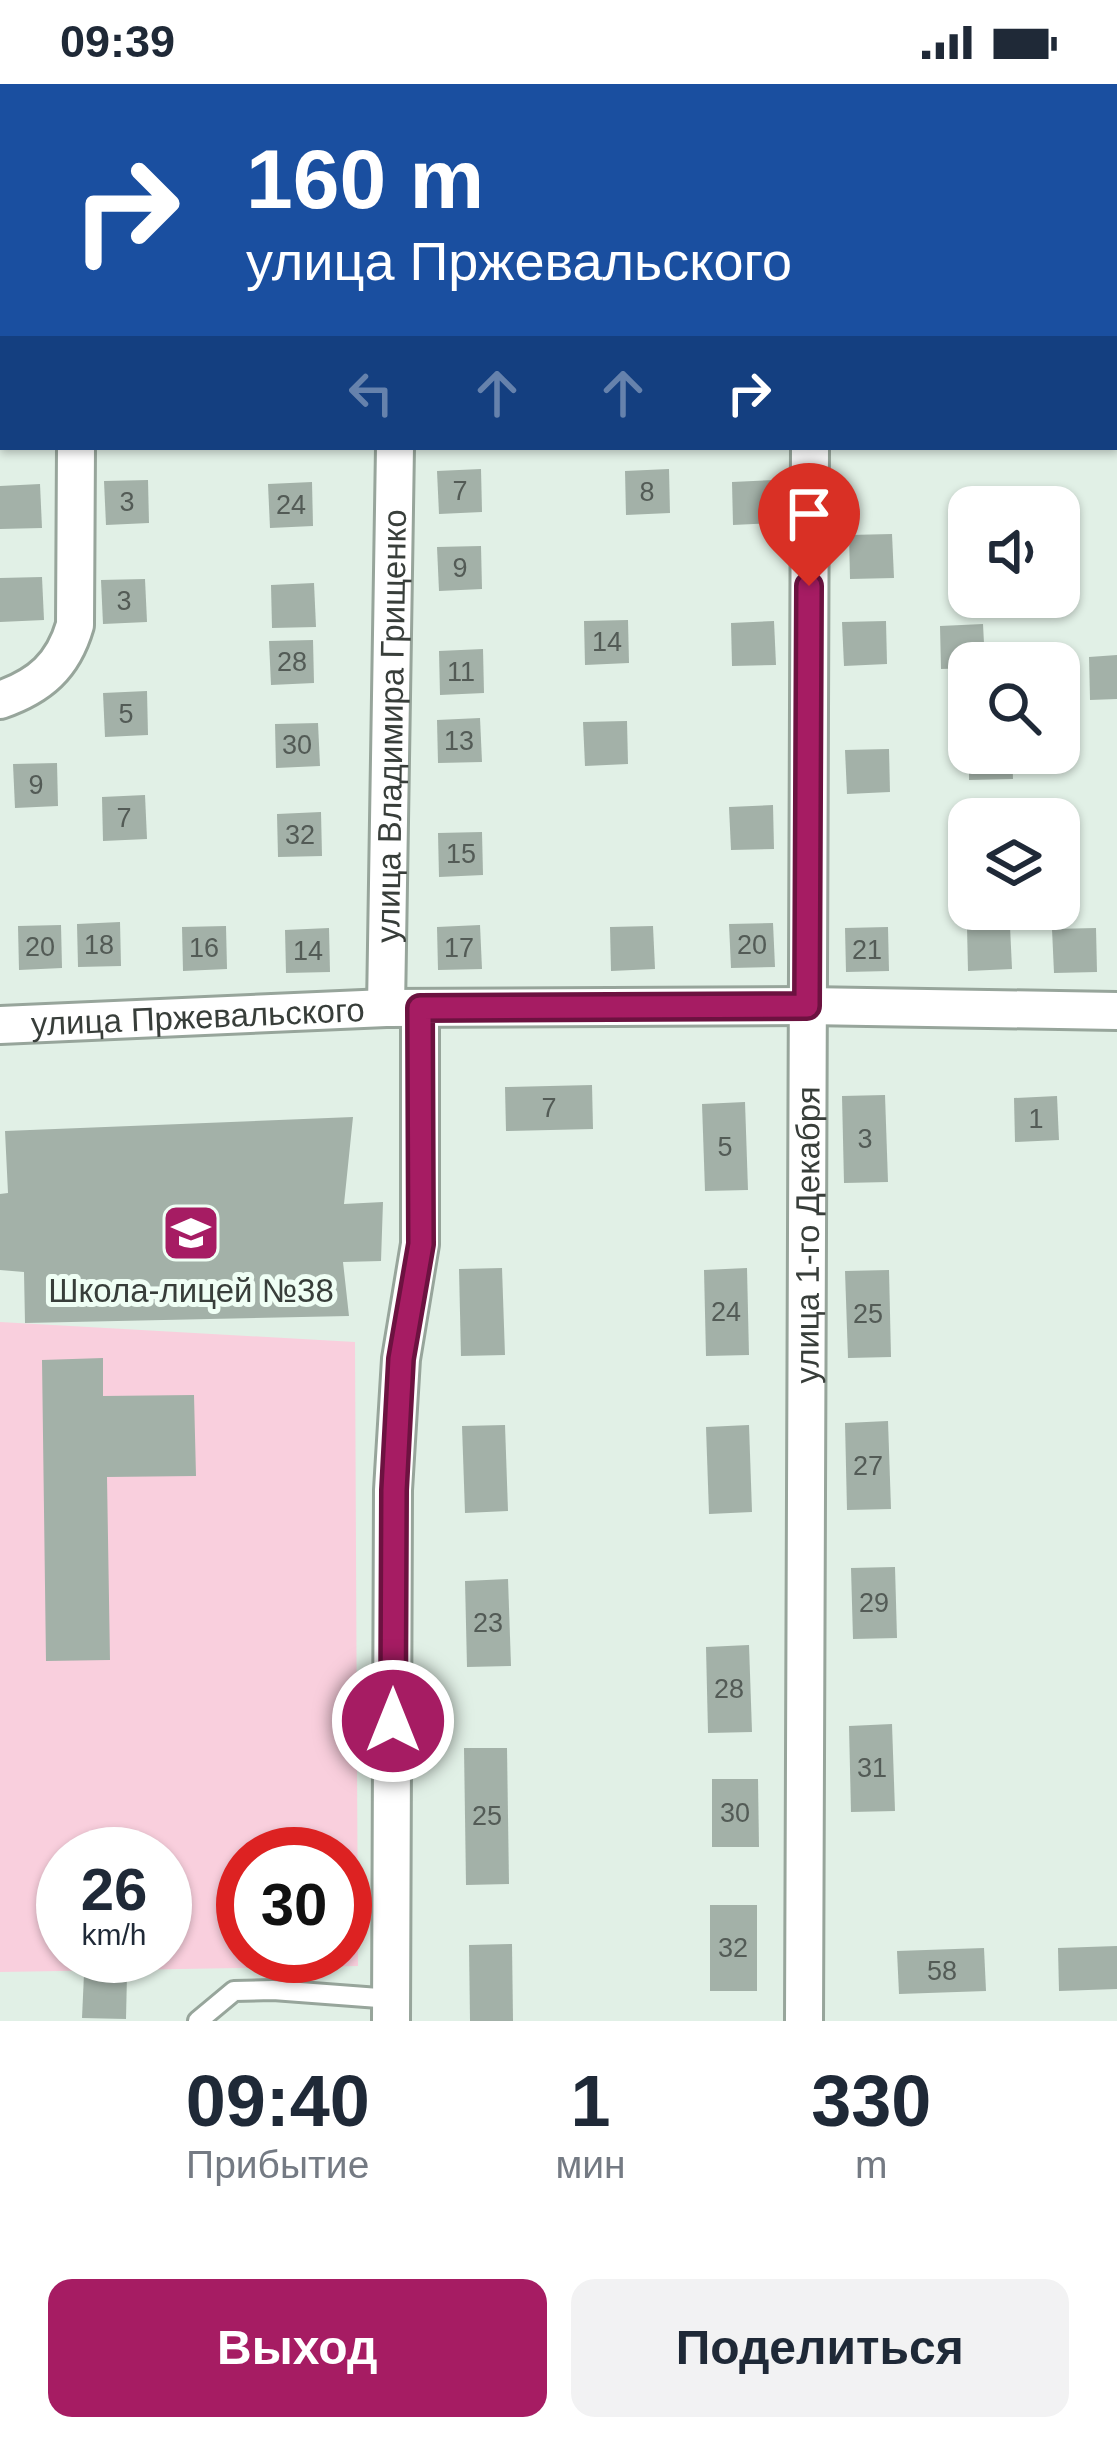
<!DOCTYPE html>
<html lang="ru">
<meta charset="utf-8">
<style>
:root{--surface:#fff;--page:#f2f2f3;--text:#1f2937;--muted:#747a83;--accent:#a61c63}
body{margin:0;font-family:Arial,sans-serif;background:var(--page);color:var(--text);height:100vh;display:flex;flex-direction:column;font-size:45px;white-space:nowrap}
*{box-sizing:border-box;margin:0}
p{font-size:39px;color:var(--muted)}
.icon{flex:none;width:66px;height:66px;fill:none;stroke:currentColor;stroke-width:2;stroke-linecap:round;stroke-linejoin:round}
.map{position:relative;height:1937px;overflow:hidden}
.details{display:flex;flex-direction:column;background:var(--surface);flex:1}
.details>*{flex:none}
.guide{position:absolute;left:0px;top:0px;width:1119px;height:366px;box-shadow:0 3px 9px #0004;background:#1a4fa0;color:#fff;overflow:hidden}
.fabs{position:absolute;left:948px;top:402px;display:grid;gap:24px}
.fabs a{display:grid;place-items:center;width:132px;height:132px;border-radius:24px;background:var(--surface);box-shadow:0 3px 9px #0004;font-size:60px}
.speed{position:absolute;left:36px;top:1743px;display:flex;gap:24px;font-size:60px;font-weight:700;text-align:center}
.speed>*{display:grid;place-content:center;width:156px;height:156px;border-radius:50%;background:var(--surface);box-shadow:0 3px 9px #0004;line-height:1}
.speed small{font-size:30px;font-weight:400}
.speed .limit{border:18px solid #d22;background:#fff;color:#111}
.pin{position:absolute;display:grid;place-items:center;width:102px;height:102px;color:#fff;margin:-123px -51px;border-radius:50% 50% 50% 0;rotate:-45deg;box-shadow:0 0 12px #0007}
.pin .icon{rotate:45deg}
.me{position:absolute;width:132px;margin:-66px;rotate:0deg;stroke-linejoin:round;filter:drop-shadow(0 0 9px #0008)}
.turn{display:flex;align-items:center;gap:42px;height:252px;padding:0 48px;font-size:54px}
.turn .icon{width:156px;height:156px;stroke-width:2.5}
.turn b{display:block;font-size:84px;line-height:102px}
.lanes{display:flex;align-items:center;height:114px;padding:0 48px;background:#0003;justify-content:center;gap:60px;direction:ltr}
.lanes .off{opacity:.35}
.eta{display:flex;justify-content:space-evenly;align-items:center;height:204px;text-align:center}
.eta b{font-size:72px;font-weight:700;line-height:84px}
.cta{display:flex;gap:24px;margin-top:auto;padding:24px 48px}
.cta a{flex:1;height:138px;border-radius:24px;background:var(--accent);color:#fff;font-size:48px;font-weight:700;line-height:138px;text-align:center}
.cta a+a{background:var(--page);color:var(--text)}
.status{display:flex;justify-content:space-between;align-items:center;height:84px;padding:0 60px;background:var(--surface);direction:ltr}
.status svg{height:33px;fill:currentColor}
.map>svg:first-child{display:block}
</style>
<div class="status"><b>09:39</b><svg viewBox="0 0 49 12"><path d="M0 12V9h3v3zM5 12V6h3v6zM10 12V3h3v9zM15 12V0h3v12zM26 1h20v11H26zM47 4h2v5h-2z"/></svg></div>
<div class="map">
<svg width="1117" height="1937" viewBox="0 0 1117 1937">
<rect width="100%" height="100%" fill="#e1f0e6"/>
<path fill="#f9cfdd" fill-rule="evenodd" d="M0,1238L355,1258L358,1882L0,1888ZM63,1770H165V1872H63ZM243,1770H345V1872H243Z"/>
<g fill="#a3b1a8">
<path d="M481,385L482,428L439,430L437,387Z"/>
<path d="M669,385L670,429L626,431L625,387Z"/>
<path d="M148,396L149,439L106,441L104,397Z"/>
<path d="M775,396L776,439L733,441L732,398Z"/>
<path d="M312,398L313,442L270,444L268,400Z"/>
<path d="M40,400L42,444L0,445V402Z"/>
<path d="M892,450L894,494L850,495L849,451Z"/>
<path d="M481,462L482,505L439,507L437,463Z"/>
<path d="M42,493L44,536L0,538V494Z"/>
<path d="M145,495L147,538L103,540L101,496Z"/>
<path d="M314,499L316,543L272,544L271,501Z"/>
<path d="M628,536L629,579L585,581L584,537Z"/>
<path d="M774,537L776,581L732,582L731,539Z"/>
<path d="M886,537L887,580L844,582L842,538Z"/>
<path d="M983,540L985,579H969V584L941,585L940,542Z"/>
<path d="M313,556L314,599L271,601L269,557Z"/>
<path d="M483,565L484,609L440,611L439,567Z"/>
<path d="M1117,571V615L1090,616L1089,573Z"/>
<path d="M147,607L148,651L105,653L103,609Z"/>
<path d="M480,634L482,678L438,679L437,636Z"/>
<path d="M627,637L628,680L585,682L583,638Z"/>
<path d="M318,639L320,682L276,684L275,640Z"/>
<path d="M889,665L890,708L847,710L845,666Z"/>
<path d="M969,669H1012L1013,695L969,696Z"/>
<path d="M57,679L58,722L15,724L13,680Z"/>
<path d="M145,711L147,755L103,757L102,713Z"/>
<path d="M773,721L774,765L731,766L729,723Z"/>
<path d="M321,728L322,772L278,773L277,730Z"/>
<path d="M482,748L483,791L439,793L438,749Z"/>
<path d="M120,838L121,882L78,883L77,840Z"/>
<path d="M773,839L775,883L731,884L729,840Z"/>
<path d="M61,841L62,884L19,886L18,842Z"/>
<path d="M480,841L482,885L438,886L437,843Z"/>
<path d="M226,842L227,885L183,887L182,843Z"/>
<path d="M653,842L655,885L611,887L610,843Z"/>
<path d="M1010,842L1012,885L968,887L967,843Z"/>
<path d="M888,843L889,887L846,888L845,844Z"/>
<path d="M329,844L330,888L286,889L285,846Z"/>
<path d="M1096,844L1097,888L1054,889L1052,845Z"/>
<path d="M592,1001L593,1045L506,1047L505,1003Z"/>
<path d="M885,1011L888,1098L844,1099L842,1012Z"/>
<path d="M1057,1012L1059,1056L1015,1058L1014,1014Z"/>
<path d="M745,1018L748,1106L705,1107L702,1020Z"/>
<path d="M353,1033L344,1120L383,1118L381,1177L343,1178L349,1232L25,1239L24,1188L0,1186V1110L8,1109L5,1047Z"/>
<path d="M502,1184L505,1271L461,1272L459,1185Z"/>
<path d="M747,1184L749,1271L706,1272L704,1186Z"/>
<path d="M889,1186L891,1273L848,1274L845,1187Z"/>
<path d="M103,1274V1312L194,1311L196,1392L107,1393L110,1576L46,1577L42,1276Z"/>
<path d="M888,1337L891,1425L847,1426L845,1339Z"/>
<path d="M505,1341L508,1427L465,1429L462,1342Z"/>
<path d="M749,1341L752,1428L709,1430L706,1343Z"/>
<path d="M895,1483L897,1554L853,1555L851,1484Z"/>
<path d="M508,1495L511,1582L467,1583L465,1497Z"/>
<path d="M749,1561L752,1648L708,1649L706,1563Z"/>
<path d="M892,1640L895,1727L851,1728L849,1642Z"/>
<path d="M464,1664H507L509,1800L466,1801Z"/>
<path d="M712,1695H758L759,1763H712Z"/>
<rect x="710" y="1821" width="47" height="86"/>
<path d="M512,1860L513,1937H470L469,1861Z"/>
<path d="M1117,1862V1905L1059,1907L1058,1864Z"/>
<path d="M984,1864L986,1907L899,1910L897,1867Z"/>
<path d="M84,1890L127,1891L126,1935L82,1934Z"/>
</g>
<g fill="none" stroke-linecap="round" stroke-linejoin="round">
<defs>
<g id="service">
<path d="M0,351H3"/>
<path d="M198,1937L234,1907L273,1906L392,1915"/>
</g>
<g id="minor">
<path d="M324,3V0"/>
<path d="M0,21H3"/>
<path d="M1116,32H1117"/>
<path d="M0,616C40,602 63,582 75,541L76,363"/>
<path id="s1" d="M386,924L395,363"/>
<path id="s2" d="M0,941L386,924L807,922L1117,927"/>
<path d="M391,1937L393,1406L401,1275L420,1160V924"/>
<path id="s3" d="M804,1937L810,363"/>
</g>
</defs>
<use href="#service" stroke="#97a59b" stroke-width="24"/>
<use href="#minor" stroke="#97a59b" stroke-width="42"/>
<use href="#service" stroke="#fff" stroke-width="18"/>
<use href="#minor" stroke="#fff" stroke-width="36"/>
</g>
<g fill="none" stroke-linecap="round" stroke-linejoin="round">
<defs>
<path id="route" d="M393,1637L394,1406L401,1275L421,1160L420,924L807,922L809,502"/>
</defs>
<use href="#route" stroke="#6c1240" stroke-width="30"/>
<use href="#route" stroke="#a61c63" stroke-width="21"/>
</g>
<defs>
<symbol id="school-square" viewBox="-11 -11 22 22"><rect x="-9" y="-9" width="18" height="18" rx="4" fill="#a61c63" stroke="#effef4"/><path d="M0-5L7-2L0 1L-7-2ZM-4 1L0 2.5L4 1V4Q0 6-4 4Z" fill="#fff"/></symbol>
</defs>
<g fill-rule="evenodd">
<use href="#school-square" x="158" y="1116" width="66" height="66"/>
</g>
<g text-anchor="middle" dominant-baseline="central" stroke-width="10" stroke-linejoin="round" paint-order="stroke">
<g font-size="27" fill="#535b56">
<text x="460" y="407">7</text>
<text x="647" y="408">8</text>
<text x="127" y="418">3</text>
<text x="291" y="421">24</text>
<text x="460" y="484">9</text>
<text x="124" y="517">3</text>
<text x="607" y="558">14</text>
<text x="292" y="578">28</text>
<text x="461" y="588">11</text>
<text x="126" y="630">5</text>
<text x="459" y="657">13</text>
<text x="297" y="661">30</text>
<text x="36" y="701">9</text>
<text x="124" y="734">7</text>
<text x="300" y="751">32</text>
<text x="461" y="770">15</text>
<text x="99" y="861">18</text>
<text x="752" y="861">20</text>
<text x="40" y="863">20</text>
<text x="204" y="864">16</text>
<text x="459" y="864">17</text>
<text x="867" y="866">21</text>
<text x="308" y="867">14</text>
<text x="549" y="1024">7</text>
<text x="1036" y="1035">1</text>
<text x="865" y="1055">3</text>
<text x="725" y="1063">5</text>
<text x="726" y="1228">24</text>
<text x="868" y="1230">25</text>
<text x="868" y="1382">27</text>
<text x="874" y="1519">29</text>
<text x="488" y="1539">23</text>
<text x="729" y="1605">28</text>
<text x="872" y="1684">31</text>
<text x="735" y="1729">30</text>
<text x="487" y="1732">25</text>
<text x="733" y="1864">32</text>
<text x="942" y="1887">58</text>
</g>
<g font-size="33" fill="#383e3a" stroke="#effef4">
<text stroke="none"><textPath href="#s1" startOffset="282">улица Владимира Грищенко</textPath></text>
<text stroke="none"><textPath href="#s2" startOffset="198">улица Пржевальского</textPath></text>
<text stroke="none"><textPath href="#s3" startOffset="786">улица 1-го Декабря</textPath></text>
</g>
<g font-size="33" fill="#383e3a" stroke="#effef4">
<text x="191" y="1206">Школа-лицей №38</text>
</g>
</g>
</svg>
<div class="fabs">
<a><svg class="icon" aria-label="sound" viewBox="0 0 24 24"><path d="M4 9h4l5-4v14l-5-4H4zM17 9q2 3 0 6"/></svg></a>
<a><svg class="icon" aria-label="search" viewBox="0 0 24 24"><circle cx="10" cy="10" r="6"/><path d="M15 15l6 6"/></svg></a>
<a><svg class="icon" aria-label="layers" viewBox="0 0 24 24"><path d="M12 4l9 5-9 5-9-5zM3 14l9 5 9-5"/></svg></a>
</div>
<div class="speed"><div>26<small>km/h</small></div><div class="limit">30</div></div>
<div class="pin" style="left:809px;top:502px;background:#d93025"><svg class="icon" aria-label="arrive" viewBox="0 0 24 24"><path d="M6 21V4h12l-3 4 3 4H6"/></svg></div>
<svg class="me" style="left:393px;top:1637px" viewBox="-20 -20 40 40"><circle r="17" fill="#a61c63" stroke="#fff" stroke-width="3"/><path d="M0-11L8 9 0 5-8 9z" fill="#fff"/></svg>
<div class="guide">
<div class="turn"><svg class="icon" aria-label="right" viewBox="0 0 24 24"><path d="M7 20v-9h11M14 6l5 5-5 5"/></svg><div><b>160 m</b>улица Пржевальского</div></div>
<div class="lanes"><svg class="icon off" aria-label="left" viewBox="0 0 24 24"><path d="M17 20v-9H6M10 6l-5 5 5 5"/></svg><svg class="icon off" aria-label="ahead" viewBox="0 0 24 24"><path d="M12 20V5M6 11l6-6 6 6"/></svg><svg class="icon off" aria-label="ahead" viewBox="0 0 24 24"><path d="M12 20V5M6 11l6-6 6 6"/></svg><svg class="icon" aria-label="right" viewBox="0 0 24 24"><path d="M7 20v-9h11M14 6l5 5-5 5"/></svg></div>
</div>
</div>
<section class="details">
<div class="eta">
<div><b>09:40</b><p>Прибытие</p></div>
<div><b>1</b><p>мин</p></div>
<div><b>330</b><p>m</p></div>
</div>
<div class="cta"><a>Выход</a><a>Поделиться</a></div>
</section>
